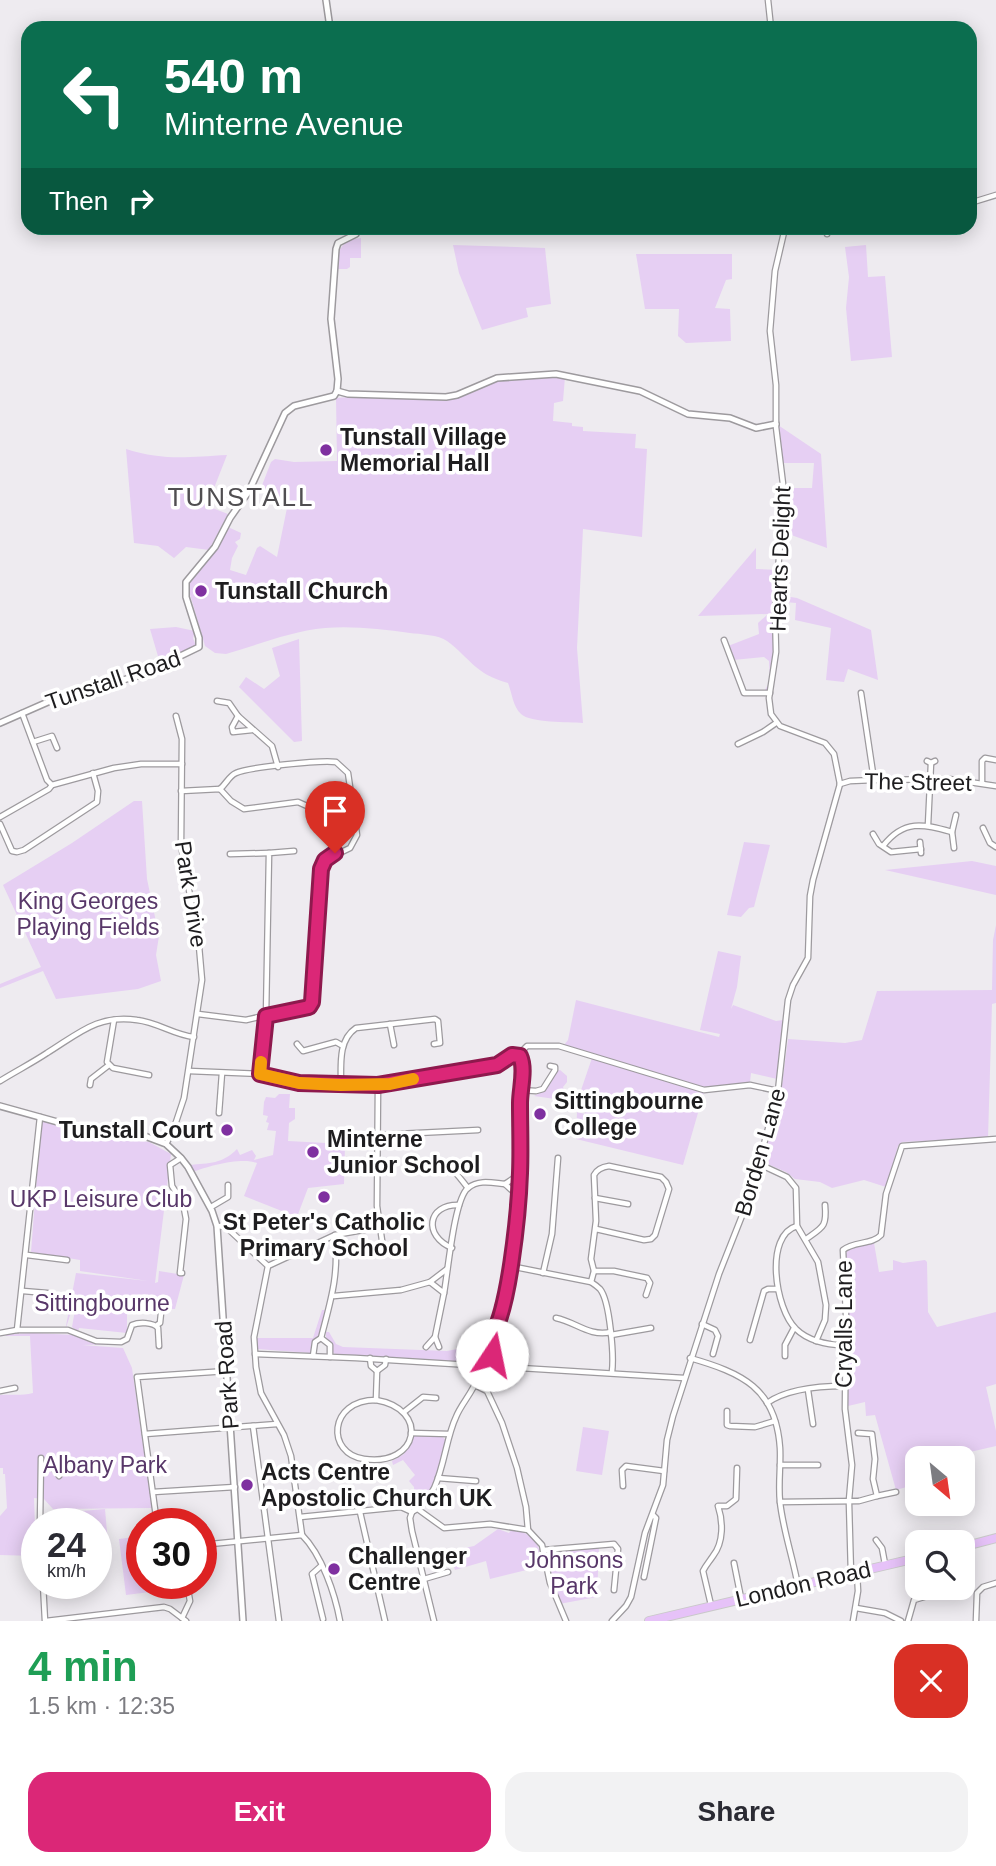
<!DOCTYPE html>
<meta charset="utf-8">
<style>
:root{--surface:#fff;--page:#f2f2f3;--text:#2b2b33;--muted:#7c7c81;--accent:#db2777}
body{margin:0;font-family:Arial,sans-serif;background:var(--page);color:var(--text);height:100vh;display:flex;flex-direction:column;font-size:26px;white-space:nowrap}
*{box-sizing:border-box;margin:0}
p{font-size:23px;color:var(--muted)}
.icon{flex:none;width:38px;height:38px;fill:none;stroke:currentColor;stroke-width:2;stroke-linecap:round;stroke-linejoin:round}
.map{position:relative;height:1621px;overflow:hidden}
.sheet{display:flex;flex-direction:column;background:var(--surface);flex:1}
.sheet>*{flex:none}
.hud{position:absolute;left:21px;top:21px;width:956px;height:214px;border-radius:21px;box-shadow:0 4px 18px #0003;background:#0b6e4f;color:#fff;overflow:hidden}
.needle{width:46px;rotate:151deg}
.controls{position:absolute;left:905px;top:1446px;display:grid;gap:14px}
.controls a{display:grid;place-items:center;width:70px;height:70px;border-radius:14px;background:var(--surface);box-shadow:0 4px 18px #0003;font-size:35px}
.speed{position:absolute;left:21px;top:1508px;display:flex;gap:14px;font-size:35px;font-weight:700;text-align:center}
.speed>*{display:grid;place-content:center;width:91px;height:91px;border-radius:50%;background:var(--surface);box-shadow:0 4px 18px #0003;line-height:1}
.speed small{font-size:18px;font-weight:400}
.speed .limit{border:10px solid #d22;background:#fff;color:#111}
.pin{position:absolute;display:grid;place-items:center;width:60px;height:60px;color:#fff;margin:-72px -30px;border-radius:50% 50% 50% 0;rotate:-45deg;box-shadow:0 0 7px #0007}
.pin .icon{rotate:45deg}
.me{position:absolute;width:77px;margin:-38px;rotate:11deg;stroke-linejoin:round;filter:drop-shadow(0 0 5px #0008)}
.turn{display:flex;align-items:center;gap:24px;height:147px;padding:0 28px;font-size:32px}
.turn .icon{width:91px;height:91px;stroke-width:2.5}
.turn b{display:block;font-size:49px;line-height:60px}
.then{display:flex;align-items:center;height:66px;padding:0 28px;background:#0003;gap:14px;font-size:26px}
.round{display:grid;place-items:center;flex:none;width:74px;height:74px;border-radius:21px;background:var(--page)}
.summary{display:flex;align-items:center;justify-content:space-between;height:119px;padding:0 28px}
h1{font-size:42px;font-weight:700;line-height:52px;color:#1e9e55}
.cta{display:flex;gap:14px;margin-top:auto;padding:14px 28px}
.cta a{flex:1;height:80px;border-radius:21px;background:var(--accent);color:#fff;font-size:28px;font-weight:700;line-height:80px;text-align:center}
.cta a+a{background:var(--page);color:var(--text)}
.map>svg:first-child{display:block}
</style>
<div class="map">
<svg width="996" height="1621" viewBox="0 0 996 1621">
<rect width="100%" height="100%" fill="#eeebf0"/>
<g fill="#e6cff3">
<path d="M361,238V258H350V267L347,269H337C337,250 341,240 361,238Z"/>
<path d="M453,245L545,248L551,304L526,308L528,317L482,330L459,273Z"/>
<path d="M866,245L868,277L885,276L892,357L851,361L846,308L849,277L845,247Z"/>
<path d="M636,254H732V279L726,280L715,308L730,309L731,341L686,343L678,336L679,309H645Z"/>
<path d="M553,376L565,377L563,401L554,403L553,421L572,423V426L583,427V431L636,434L635,448L647,449L642,537L583,529L577,648L583,723C569,722 530,723 521,714C513,707 512,693 508,683C475,674 471,659 447,641C439,635 420,634 410,633C382,629 353,626 325,628C291,631 258,645 226,654L215,653L205,646L187,584L228,527L241,533L240,539L235,542L238,546L232,558L230,570L246,575L257,548L260,546L277,557L288,503L266,495L267,491L261,488L271,462L275,459L294,462L337,461L336,398L376,395L440,398L501,380Z"/>
<path d="M778,425L821,454L827,548L783,532L787,488H812L814,463H783Z"/>
<path d="M126,449C164,461 188,457 227,455L207,506L228,514L209,550L186,547L174,558L158,546L134,543Z"/>
<path d="M756,548V569L779,570L775,610L776,652L770,693L765,690L770,681L769,661L764,657L733,660L728,646L759,634L758,623L768,614L698,616Z"/>
<path d="M785,596L797,598L871,630L878,680L848,669L844,682L826,680L831,628L795,620L796,603L785,602Z"/>
<path d="M176,627L195,631L193,638L196,646L160,663L150,629Z"/>
<path d="M299,639L302,741L294,742L239,687L246,677L264,689L280,676L272,648Z"/>
<path d="M134,801H142L147,879L159,936L156,955L161,981L138,989L56,999L43,971L0,988V984L41,967L3,885L72,843Z"/>
<path d="M744,842L770,845L754,907L749,908L741,917L727,915Z"/>
<path d="M972,861L996,866V895L885,870Z"/>
<path d="M996,925V1003L992,1004L988,1138L902,1142L898,1146L886,1187L864,1180L832,1188L820,1182L795,1179L786,1172L765,1163L764,1157L780,1100L788,1039L845,1043L862,1040L877,991L992,990L993,940Z"/>
<path d="M718,951L741,956L737,987L731,1009L733,1005L776,1021L783,1020L777,1079L751,1073L750,1082L704,1089L564,1045L568,1040L576,1000L719,1037L720,1034L700,1030Z"/>
<path d="M592,1058L704,1092L683,1165L576,1139L577,1112L585,1114L586,1104L573,1099L569,1101L534,1096L542,1092L557,1071L560,1070L567,1076V1082L563,1087L566,1095L573,1099L577,1095L579,1096Z"/>
<path d="M279,1094H290L289,1108H295V1119L289,1123L288,1141L345,1144L344,1184L308,1188L297,1217L244,1196L257,1163C242,1157 208,1166 193,1172L189,1165C210,1163 222,1164 237,1149L240,1155L252,1150L256,1156L254,1160L273,1155L276,1131L267,1130L269,1123L266,1122L268,1116L263,1115L264,1102L266,1097L275,1098Z"/>
<path d="M46,1121L87,1134L149,1142L171,1154L155,1283L158,1282L159,1271L184,1275L175,1309L127,1308V1333L79,1328L78,1332L72,1327L75,1310L72,1309L65,1331L76,1273L148,1281L80,1271V1260L31,1252L41,1123Z"/>
<path d="M874,1243L879,1272L893,1270V1260L903,1263L925,1260L927,1262L928,1312L937,1327L996,1312V1384L986,1387L996,1431V1446L957,1455V1458H917V1484L896,1490L875,1415L866,1416L865,1402L848,1406L846,1253L851,1247Z"/>
<path d="M329,1294L331,1295L321,1335L310,1353L257,1349V1338H313L322,1310H325Z"/>
<path d="M326,1332H329L336,1344L343,1347L447,1351L484,1344L489,1351V1361L487,1363L337,1356L332,1351L331,1342L326,1338Z"/>
<path d="M33,1333L76,1335L95,1343L124,1344L82,1345L123,1348L132,1368L152,1508L53,1509L44,1499L34,1498L36,1556L0,1555V1516L7,1508L5,1474H3V1468H0V1395C11,1394 21,1396 33,1393L30,1336H5L8,1334Z"/>
<path d="M583,1427L609,1431L602,1475L576,1471Z"/>
<path d="M415,1434L441,1436L446,1440C440,1461 436,1500 413,1507L408,1505L415,1503L414,1487L409,1481L415,1475L403,1460L393,1465L392,1461L404,1454Z"/>
<path d="M105,1509L110,1566L96,1567V1524H71L70,1512Z"/>
<path d="M498,1529L509,1533L512,1529C537,1536 538,1541 543,1566L490,1579L486,1561L455,1570L449,1551L474,1546Z"/>
<path d="M142,1536V1584H157L158,1591L126,1595L119,1539Z"/>
<path d="M599,1546L597,1597L559,1604L550,1579L546,1553Z"/>
</g>
<g fill="none" stroke-linecap="round" stroke-linejoin="round">
<defs>
<g id="minor">
<path d="M768,0L771,28"/>
<path d="M970,203L996,195"/>
<path d="M785,228L775,271L770,331L776,385V427L784,492L775,610L776,652L769,698L771,714L780,726L825,743L834,754L840,784"/>
<path d="M826,228L827,234"/>
<path d="M724,640L744,693H770"/>
<path d="M861,693L874,780"/>
<path d="M217,701L229,703L238,716L272,746L278,767"/>
<path d="M22,713L47,780L52,785L114,768L141,764H182"/>
<path d="M238,716L232,727L233,732L252,730"/>
<path d="M33,742L52,736L57,748"/>
<path d="M738,744L763,732L776,723"/>
<path d="M927,761L931,763L935,761"/>
<path d="M982,783V761L985,758L996,760"/>
<path d="M840,784L850,781L874,780L949,779L996,786"/>
<path d="M181,791L220,789L231,801L244,809L298,802L316,810L317,814"/>
<path d="M0,817L49,789L52,785"/>
<path d="M0,824L12,851L17,852L24,850L97,802L98,791L93,773"/>
<path d="M928,825L931,763"/>
<path d="M983,828L990,843L996,847"/>
<path d="M873,834L879,844L891,852L921,849"/>
<path d="M920,842L921,853"/>
<path d="M883,846C904,819 923,824 952,832"/>
<path d="M954,848L952,832L956,815"/>
<path d="M230,854L269,853"/>
<path d="M198,1014L246,1020L311,1005L321,869L325,860L350,848L357,835L348,773L336,762C321,760 249,767 236,773C229,776 226,784 220,789"/>
<path d="M114,1020L107,1062L113,1068L149,1075"/>
<path d="M390,1024L394,1045"/>
<path d="M297,1044L303,1051L336,1042L343,1046"/>
<path d="M518,1055L527,1046H559L704,1090L750,1085L778,1091"/>
<path d="M189,1071L260,1074L299,1083L378,1085L497,1065L512,1055H518"/>
<path d="M260,1074L266,1016L269,853L294,851"/>
<path d="M0,1081C16,1071 32,1063 47,1053C78,1034 98,1014 137,1020C157,1022 174,1035 194,1037"/>
<path d="M90,1085L91,1079L109,1065"/>
<path d="M341,1085C341,1065 338,1040 356,1028L435,1019L438,1021L440,1043L434,1044"/>
<path d="M378,1085L377,1206L384,1254"/>
<path d="M520,1090L536,1091L543,1089L555,1070V1067L550,1066"/>
<path d="M219,1113L222,1073"/>
<path d="M377,1135L478,1130"/>
<path d="M166,1144L173,1131L184,1098L202,980L199,946L181,845L182,739L176,716"/>
<path d="M181,1158L170,1165L172,1186L183,1203L186,1219L180,1273H182"/>
<path d="M429,1164C447,1157 458,1176 468,1188"/>
<path d="M759,1164L787,1177L796,1188L797,1226L818,1262L826,1305L825,1320L816,1341"/>
<path d="M518,1196L505,1184L520,1174"/>
<path d="M595,1198L628,1204"/>
<path d="M211,1207L228,1197V1185"/>
<path d="M217,1226L226,1227L268,1266L254,1337L256,1367L261,1393L284,1435L291,1456L302,1535"/>
<path d="M797,1226C764,1235 775,1309 796,1329C807,1340 826,1345 842,1345"/>
<path d="M806,1239C823,1227 827,1227 825,1205"/>
<path d="M452,1248C423,1236 427,1204 459,1205"/>
<path d="M27,1255L67,1260"/>
<path d="M268,1266L335,1235L380,1227"/>
<path d="M510,1266L591,1282C594,1284 597,1286 600,1289C610,1301 614,1356 612,1372"/>
<path d="M594,1271H614L647,1278L650,1283L646,1295"/>
<path d="M543,1273L552,1234L558,1158"/>
<path d="M430,1282L447,1269"/>
<path d="M591,1282L594,1271L591,1259L596,1221L594,1175C597,1169 602,1167 609,1166L661,1177L666,1182L669,1189L655,1235L651,1239L644,1240L596,1229"/>
<path d="M23,1291L47,1293"/>
<path d="M334,1296L401,1290L430,1282L444,1293C448,1272 454,1199 468,1188C479,1179 493,1183 505,1184"/>
<path d="M556,1318C576,1322 589,1337 611,1332"/>
<path d="M702,1324L715,1330L718,1336L713,1354"/>
<path d="M157,1325L160,1323L161,1313"/>
<path d="M17,1330L40,1117"/>
<path d="M0,1333L17,1330H68L96,1341L121,1342L127,1339L132,1325C139,1322 153,1322 158,1328L159,1346"/>
<path d="M611,1335L651,1328"/>
<path d="M435,1337L444,1293"/>
<path d="M321,1338C331,1299 339,1276 335,1235"/>
<path d="M750,1340L764,1291L768,1289H777"/>
<path d="M426,1347L435,1337L439,1347"/>
<path d="M255,1354L356,1358L684,1378"/>
<path d="M313,1356L315,1342L321,1338L330,1345V1357"/>
<path d="M785,1356V1345L794,1328"/>
<path d="M370,1358L371,1366L377,1371L385,1365L386,1359"/>
<path d="M690,1358C742,1373 776,1388 780,1448C781,1466 778,1484 780,1502C783,1530 793,1558 798,1586"/>
<path d="M492,1365V1355L488,1340L494,1335L501,1313L516,1219L520,1174V1100L523,1063L518,1055"/>
<path d="M475,1385L487,1391L502,1423L517,1468L526,1507L528,1530L542,1545L550,1583L566,1621"/>
<path d="M808,1390L813,1424"/>
<path d="M0,1391L15,1388"/>
<path d="M376,1400C430,1409 419,1467 364,1459C326,1454 328,1400 376,1400Z"/>
<path d="M376,1400L377,1371"/>
<path d="M767,1403C787,1389 820,1386 845,1386"/>
<path d="M727,1411V1425L730,1426L755,1427L775,1421"/>
<path d="M404,1412L423,1397L436,1398"/>
<path d="M253,1426L279,1621"/>
<path d="M411,1433L449,1434"/>
<path d="M145,1434L277,1424"/>
<path d="M780,1465H818"/>
<path d="M42,1470L48,1466L53,1468L59,1476"/>
<path d="M438,1478L476,1481"/>
<path d="M623,1486L622,1470L626,1466L664,1471"/>
<path d="M153,1492L235,1487"/>
<path d="M877,1496L896,1492"/>
<path d="M849,1500L852,1465L845,1409L846,1315L843,1250C854,1241 872,1245 881,1235L886,1194L902,1146L996,1139"/>
<path d="M780,1502L859,1501L877,1496L873,1479L875,1459L872,1434L858,1433"/>
<path d="M849,1503L851,1574"/>
<path d="M419,1510L444,1528L490,1524L528,1530"/>
<path d="M360,1512L385,1621"/>
<path d="M412,1512C444,1497 442,1446 456,1417C461,1404 473,1392 477,1379L473,1364"/>
<path d="M412,1512L410,1518L412,1531L434,1621"/>
<path d="M300,1517L401,1507L412,1512"/>
<path d="M40,1524L41,1458"/>
<path d="M157,1524L137,1377L227,1371"/>
<path d="M876,1540L882,1548L885,1564"/>
<path d="M201,1545L302,1535C322,1555 335,1594 340,1621"/>
<path d="M543,1550L614,1544L618,1549L614,1590"/>
<path d="M734,1563L741,1598"/>
<path d="M321,1566L312,1574L323,1619"/>
<path d="M644,1577L656,1518L653,1515"/>
<path d="M424,1579L448,1572"/>
<path d="M43,1584L45,1621"/>
<path d="M711,1605L703,1571C706,1565 709,1562 713,1556C724,1542 723,1521 718,1506H727L736,1499L737,1468"/>
<path d="M856,1608L885,1613L901,1621"/>
<path d="M182,1618L190,1601L187,1584"/>
<path d="M46,1621L164,1607L170,1609L186,1621"/>
<path d="M612,1621L626,1606L631,1597L645,1533L663,1485L667,1440L673,1416L719,1274L751,1193L778,1091L788,1000L793,985L808,958L810,896L813,880L840,784"/>
<path d="M853,1621L858,1591L857,1573"/>
<path d="M908,1621L914,1600L941,1592"/>
<path d="M976,1621L977,1593L983,1587L996,1583"/>
</g>
<g id="tertiary">
<path d="M326,0L330,28"/>
<path d="M337,391L348,394L446,397L457,395L497,378L556,374L640,391L688,414L730,418L756,428L776,424"/>
<path d="M337,391L338,379L331,319L336,249L338,243L356,234L358,228"/>
<path d="M0,723L57,698L141,675L199,647V638L186,597V582L215,547L230,518L249,491L285,413L294,406L334,396L337,391"/>
<path d="M0,1106L90,1131L142,1135L166,1144L181,1158L188,1167L212,1211L217,1226L243,1621"/>
</g>
<g id="primary">
<path d="M962,1547L996,1538"/>
<path d="M649,1621L917,1558"/>
</g>
</defs>
<use href="#minor" stroke="#9d9a9e" stroke-width="7"/>
<use href="#tertiary" stroke="#9d9a9e" stroke-width="8"/>
<use href="#primary" stroke="#c9c9c9" stroke-width="10"/>
<use href="#minor" stroke="#fff" stroke-width="4.5"/>
<use href="#tertiary" stroke="#fff" stroke-width="5"/>
<use href="#primary" stroke="#e6c2f8" stroke-width="8"/>
</g>
<g fill="none" stroke-linecap="round" stroke-linejoin="round">
<defs>
<path id="route" d="M335,853L325,860L321,869L312,1002L309,1007L266,1016L260,1074L299,1083L378,1085L497,1065L512,1055L520,1056C526,1069 520,1089 520,1103C520,1127 521,1150 520,1173C519,1204 509,1323 488,1340L492,1355"/>
</defs>
<use href="#route" stroke="#8e194d" stroke-width="18"/>
<use href="#route" stroke="#db2777" stroke-width="12"/>
<path stroke="#f59e0b" stroke-width="12" d="M261,1062L260,1074L299,1083L341,1085L390,1084L413,1079"/>
</g>
<g fill="#7f30a0" stroke="#fff" stroke-width="2.5">
<circle cx="326" cy="450" r="7"/>
<circle cx="201" cy="591" r="7"/>
<circle cx="540" cy="1114" r="7"/>
<circle cx="227" cy="1130" r="7"/>
<circle cx="313" cy="1152" r="7"/>
<circle cx="324" cy="1197" r="7"/>
<circle cx="247" cy="1485" r="7"/>
<circle cx="334" cy="1569" r="7"/>
</g>
<g text-anchor="middle" dominant-baseline="central" stroke-width="7" stroke-linejoin="round" paint-order="stroke">
<g font-size="23" font-weight="bold" fill="#1e1d1f" stroke="#fff" text-anchor="start">
<text x="340" y="437">Tunstall Village<tspan x="340" dy="26">Memorial Hall</tspan></text>
<text x="215" y="591">Tunstall Church</text>
<text x="554" y="1101">Sittingbourne<tspan x="554" dy="26">College</tspan></text>
<text x="213" y="1130" text-anchor="end">Tunstall Court</text>
<text x="327" y="1139">Minterne<tspan x="327" dy="26">Junior School</tspan></text>
<text x="324" y="1222" text-anchor="middle">St Peter's Catholic<tspan x="324" dy="26">Primary School</tspan></text>
<text x="261" y="1472">Acts Centre<tspan x="261" dy="26">Apostolic Church UK</tspan></text>
<text x="348" y="1556">Challenger<tspan x="348" dy="26">Centre</tspan></text>
</g>
<g font-size="23" fill="#1e1d1f" stroke="#fff">
<text transform="translate(780 559) rotate(-88)">Hearts Delight</text>
<text transform="translate(113 680) rotate(-19)">Tunstall Road</text>
<text transform="translate(918 782) rotate(1)">The Street</text>
<text transform="translate(191 894) rotate(81)">Park Drive</text>
<text transform="translate(760 1152) rotate(-74)">Borden Lane</text>
<text transform="translate(844 1324) rotate(-90)">Cryalls Lane</text>
<text transform="translate(227 1375) rotate(-94)">Park Road</text>
<text transform="translate(803 1584) rotate(-13)">London Road</text>
</g>
<g font-size="23" fill="#583769" stroke="#fff">
<text x="88" y="901">King Georges<tspan x="88" dy="26">Playing Fields</tspan></text>
<text x="101" y="1199">UKP Leisure Club</text>
<text x="102" y="1303">Sittingbourne</text>
<text x="105" y="1465">Albany Park</text>
<text x="574" y="1560">Johnsons<tspan x="574" dy="26">Park</tspan></text>
</g>
<g font-size="26" letter-spacing="2" fill="#504e51" stroke="#fff">
<text x="241" y="497">TUNSTALL</text>
</g>
</g>
</svg>
<div class="controls">
<a><svg class="needle" viewBox="-14 -14 28 28"><path d="M0-13l5 13h-10z" fill="#e53935"/><path d="M0 13l5-13h-10z" fill="#7c7c81"/></svg></a>
<a><svg class="icon" aria-label="search" viewBox="0 0 24 24"><circle cx="10" cy="10" r="6"/><path d="M15 15l6 6"/></svg></a>
</div>
<div class="speed"><div>24<small>km/h</small></div><div class="limit">30</div></div>
<div class="pin" style="left:335px;top:853px;background:#d93025"><svg class="icon" aria-label="arrive" viewBox="0 0 24 24"><path d="M6 21V4h12l-3 4 3 4H6"/></svg></div>
<svg class="me" style="left:492px;top:1355px" viewBox="-20 -20 40 40"><circle r="19" fill="#fff"/><path d="M0-13L10 11 0 6-10 11z" fill="#db2777"/></svg>
<div class="hud">
<div class="turn"><svg class="icon" aria-label="left" viewBox="0 0 24 24"><path d="M17 20v-9H6M10 6l-5 5 5 5"/></svg><div><b>540 m</b>Minterne Avenue</div></div>
<div class="then">Then<svg class="icon" aria-label="right" viewBox="0 0 24 24"><path d="M7 20v-9h11M14 6l5 5-5 5"/></svg></div>
</div>
</div>
<section class="sheet">
<div class="summary"><div><h1>4 min</h1><p>1.5 km · 12:35</p></div><a class="round" style="background:#d93025;color:#fff"><svg class="icon" aria-label="close" viewBox="0 0 24 24"><path d="M6 6l12 12M18 6L6 18"/></svg></a></div>
<div class="cta"><a>Exit</a><a>Share</a></div>
</section>
